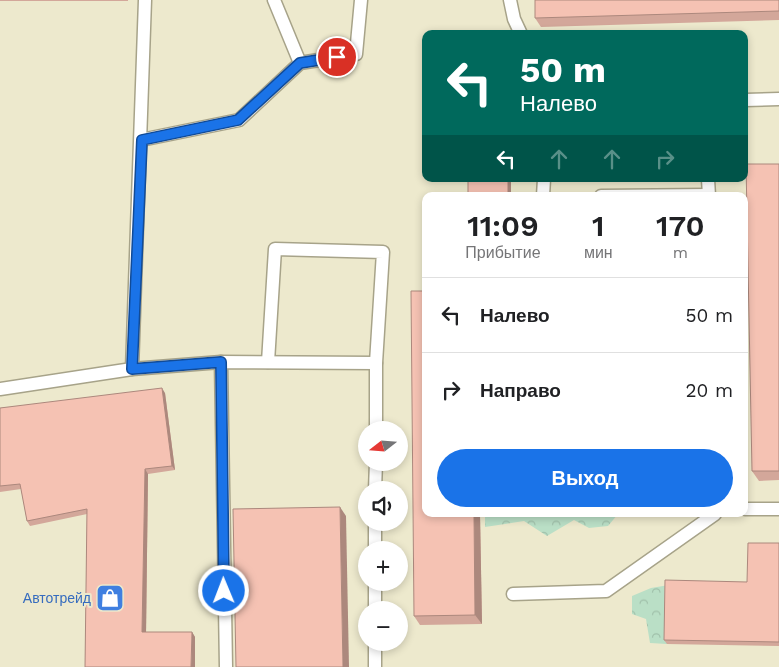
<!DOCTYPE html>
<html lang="ru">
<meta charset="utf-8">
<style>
:root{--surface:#fff;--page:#f6f6f6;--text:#202124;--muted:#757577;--line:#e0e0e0;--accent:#1a73e8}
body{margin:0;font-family:"Work Sans",sans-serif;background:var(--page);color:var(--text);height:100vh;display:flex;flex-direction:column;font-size:19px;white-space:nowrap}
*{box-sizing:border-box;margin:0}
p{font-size:16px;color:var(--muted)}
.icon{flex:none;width:28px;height:28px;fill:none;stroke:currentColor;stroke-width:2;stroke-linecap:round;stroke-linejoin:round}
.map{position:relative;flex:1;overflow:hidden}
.panel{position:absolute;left:422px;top:192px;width:326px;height:325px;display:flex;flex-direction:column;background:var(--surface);border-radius:10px;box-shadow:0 2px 8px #0003}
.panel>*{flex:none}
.guide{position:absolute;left:422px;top:30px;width:326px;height:152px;border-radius:10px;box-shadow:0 2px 8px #0003;background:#00695c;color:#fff;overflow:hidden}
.needle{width:32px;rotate:253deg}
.fabs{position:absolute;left:358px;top:421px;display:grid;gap:10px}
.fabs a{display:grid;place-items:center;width:50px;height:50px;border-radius:50%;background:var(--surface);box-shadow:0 2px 8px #0003;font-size:25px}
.pin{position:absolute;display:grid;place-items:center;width:42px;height:42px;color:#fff;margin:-21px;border:2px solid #fff;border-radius:50%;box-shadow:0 1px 5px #0007}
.me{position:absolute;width:55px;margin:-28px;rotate:359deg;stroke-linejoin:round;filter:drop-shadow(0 0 4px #0008)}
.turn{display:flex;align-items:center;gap:18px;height:105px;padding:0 15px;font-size:22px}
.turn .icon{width:65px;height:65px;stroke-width:2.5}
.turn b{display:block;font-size:35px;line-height:42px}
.lanes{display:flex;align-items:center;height:48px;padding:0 15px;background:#0003;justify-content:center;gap:25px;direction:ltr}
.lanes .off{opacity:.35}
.eta{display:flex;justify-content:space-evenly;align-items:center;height:85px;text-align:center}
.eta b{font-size:30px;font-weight:600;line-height:35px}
.primary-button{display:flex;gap:10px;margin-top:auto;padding:10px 15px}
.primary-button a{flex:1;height:58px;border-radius:30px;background:var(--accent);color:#fff;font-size:20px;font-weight:600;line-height:58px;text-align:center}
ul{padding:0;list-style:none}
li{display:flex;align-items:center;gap:15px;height:75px;padding:0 15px;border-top:1px solid var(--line)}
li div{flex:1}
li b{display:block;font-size:19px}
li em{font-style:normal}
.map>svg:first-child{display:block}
</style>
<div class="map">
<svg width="779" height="667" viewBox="0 0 779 667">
<defs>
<pattern id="forest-crowns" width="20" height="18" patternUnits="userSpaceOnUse" patternTransform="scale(1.25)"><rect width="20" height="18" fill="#badfc6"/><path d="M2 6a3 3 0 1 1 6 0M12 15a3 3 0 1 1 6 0" fill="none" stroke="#a0c0aa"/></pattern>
</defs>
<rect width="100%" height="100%" fill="#ede9cd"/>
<g fill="url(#forest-crowns)">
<path d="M485,514H618L608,526L589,528L574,520L547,536L524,521L485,527Z"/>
<path d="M669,585L667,644L650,643L646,619L632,614V596L651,588Z"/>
</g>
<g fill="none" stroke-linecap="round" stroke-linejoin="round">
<defs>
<g id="lane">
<path d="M274,0L300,63"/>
<path d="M510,0L514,19L521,34"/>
<path d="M745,100L779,99"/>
<path d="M141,140L239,120L300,63L356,54L361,0"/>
<path d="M708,179L709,196"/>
<path d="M543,196L544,179"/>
<path d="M601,196L709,195"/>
<path d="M221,362L226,667"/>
<path d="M268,362L275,249L383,252L376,363V430"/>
<path d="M132,369L145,0"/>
<path d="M0,389L132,369L221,362L376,363"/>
<path d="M375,490L376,462"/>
<path d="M745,509H779"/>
<path d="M375,550V522"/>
<path d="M513,594L606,591L715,514"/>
<path d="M375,610V582"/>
<path d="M375,667V642"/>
</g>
</defs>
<use href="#lane" stroke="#a7a389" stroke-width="15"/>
<use href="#lane" stroke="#fff" stroke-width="12"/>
</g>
<g fill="#d3a79a">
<rect x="0" y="0" width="128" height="1"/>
<path d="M779,0V20L541,27L535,18Z"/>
<path d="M779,164V480L759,481L752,471Z"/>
<path d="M165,393L175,470L148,474L146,632H192L195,637L85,667L87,514L30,526L27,521L21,489L0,492V408Z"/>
<path d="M426,514H480L482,624L420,625L414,616Z"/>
<path d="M779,543V646L667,644L664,640L747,582Z"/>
</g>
<g fill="#ac887d">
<rect x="508" y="179" width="3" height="17"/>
<path d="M162,388L165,393L175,470L172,466Z"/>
<path d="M145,469L148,474L146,636L142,632Z"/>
<path d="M340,507L346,516L349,667H343Z"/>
<path d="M474,514H480L482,624L475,615Z"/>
<path d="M192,632L195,637V667H191Z"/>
</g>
<g fill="#f5c2b3" stroke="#ac887d">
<path d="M535,0H779V11L535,18Z"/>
<path d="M746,164H779V471H752Z"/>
<rect x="468" y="179" width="40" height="17"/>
<path d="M411,291H426V514H474L475,615L414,616Z"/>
<path d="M162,388L172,466L145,469L142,632H192L191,667H85L87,509L27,521L20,484L0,486V408Z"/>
<path d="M340,507L343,667H236L233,509Z"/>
<path d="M748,543H779V642L664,640L665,580L747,582Z"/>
</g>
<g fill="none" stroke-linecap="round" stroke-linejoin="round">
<defs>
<path id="route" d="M224,591L221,362L132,369L142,140L238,120L300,63L337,57"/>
</defs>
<use href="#route" stroke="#114b97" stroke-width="12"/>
<use href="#route" stroke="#1a73e8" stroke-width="9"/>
</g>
<defs>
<symbol id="shop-square" viewBox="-11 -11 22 22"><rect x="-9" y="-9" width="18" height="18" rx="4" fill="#3f7fe0" stroke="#ede9cd"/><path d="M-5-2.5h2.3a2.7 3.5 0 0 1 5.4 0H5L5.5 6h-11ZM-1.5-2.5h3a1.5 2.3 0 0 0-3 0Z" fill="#fff"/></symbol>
</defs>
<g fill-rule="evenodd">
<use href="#shop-square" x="94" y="582" width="32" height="32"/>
</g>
<g text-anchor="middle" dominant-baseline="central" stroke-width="4" stroke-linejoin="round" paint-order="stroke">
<g font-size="14" fill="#366cbe" stroke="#ede9cd" text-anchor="end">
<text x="91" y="598">Автотрейд</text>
</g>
</g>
</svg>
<div class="fabs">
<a><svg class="needle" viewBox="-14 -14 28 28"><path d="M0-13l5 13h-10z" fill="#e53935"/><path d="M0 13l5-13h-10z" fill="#757577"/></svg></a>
<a><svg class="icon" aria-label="sound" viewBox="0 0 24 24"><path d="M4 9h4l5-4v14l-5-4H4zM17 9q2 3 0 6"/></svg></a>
<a>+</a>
<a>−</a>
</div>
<div class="pin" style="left:337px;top:57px;background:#d93025"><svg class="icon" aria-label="arrive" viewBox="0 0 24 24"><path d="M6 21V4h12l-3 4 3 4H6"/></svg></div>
<svg class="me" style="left:224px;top:591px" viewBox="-20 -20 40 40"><circle r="17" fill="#1a73e8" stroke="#fff" stroke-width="3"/><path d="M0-11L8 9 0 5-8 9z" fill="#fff"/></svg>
<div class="guide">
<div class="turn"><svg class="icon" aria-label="left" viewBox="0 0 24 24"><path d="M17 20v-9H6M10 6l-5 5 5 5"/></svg><div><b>50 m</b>Налево</div></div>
<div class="lanes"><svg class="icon" aria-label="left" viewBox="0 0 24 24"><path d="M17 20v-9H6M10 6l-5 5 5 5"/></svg><svg class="icon off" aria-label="ahead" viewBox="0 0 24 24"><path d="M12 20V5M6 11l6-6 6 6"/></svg><svg class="icon off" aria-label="ahead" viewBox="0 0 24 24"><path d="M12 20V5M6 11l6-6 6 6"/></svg><svg class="icon off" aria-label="right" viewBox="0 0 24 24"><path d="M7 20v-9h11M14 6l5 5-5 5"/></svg></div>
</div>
<section class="panel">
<div class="eta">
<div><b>11:09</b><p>Прибытие</p></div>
<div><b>1</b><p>мин</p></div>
<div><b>170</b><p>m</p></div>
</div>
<ul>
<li><svg class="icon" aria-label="left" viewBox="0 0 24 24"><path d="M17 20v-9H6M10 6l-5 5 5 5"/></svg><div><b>Налево</b></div><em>50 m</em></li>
<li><svg class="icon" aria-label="right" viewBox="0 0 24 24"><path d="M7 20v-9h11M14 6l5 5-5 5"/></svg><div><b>Направо</b></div><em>20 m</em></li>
</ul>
<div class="primary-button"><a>Выход</a></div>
</section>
</div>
